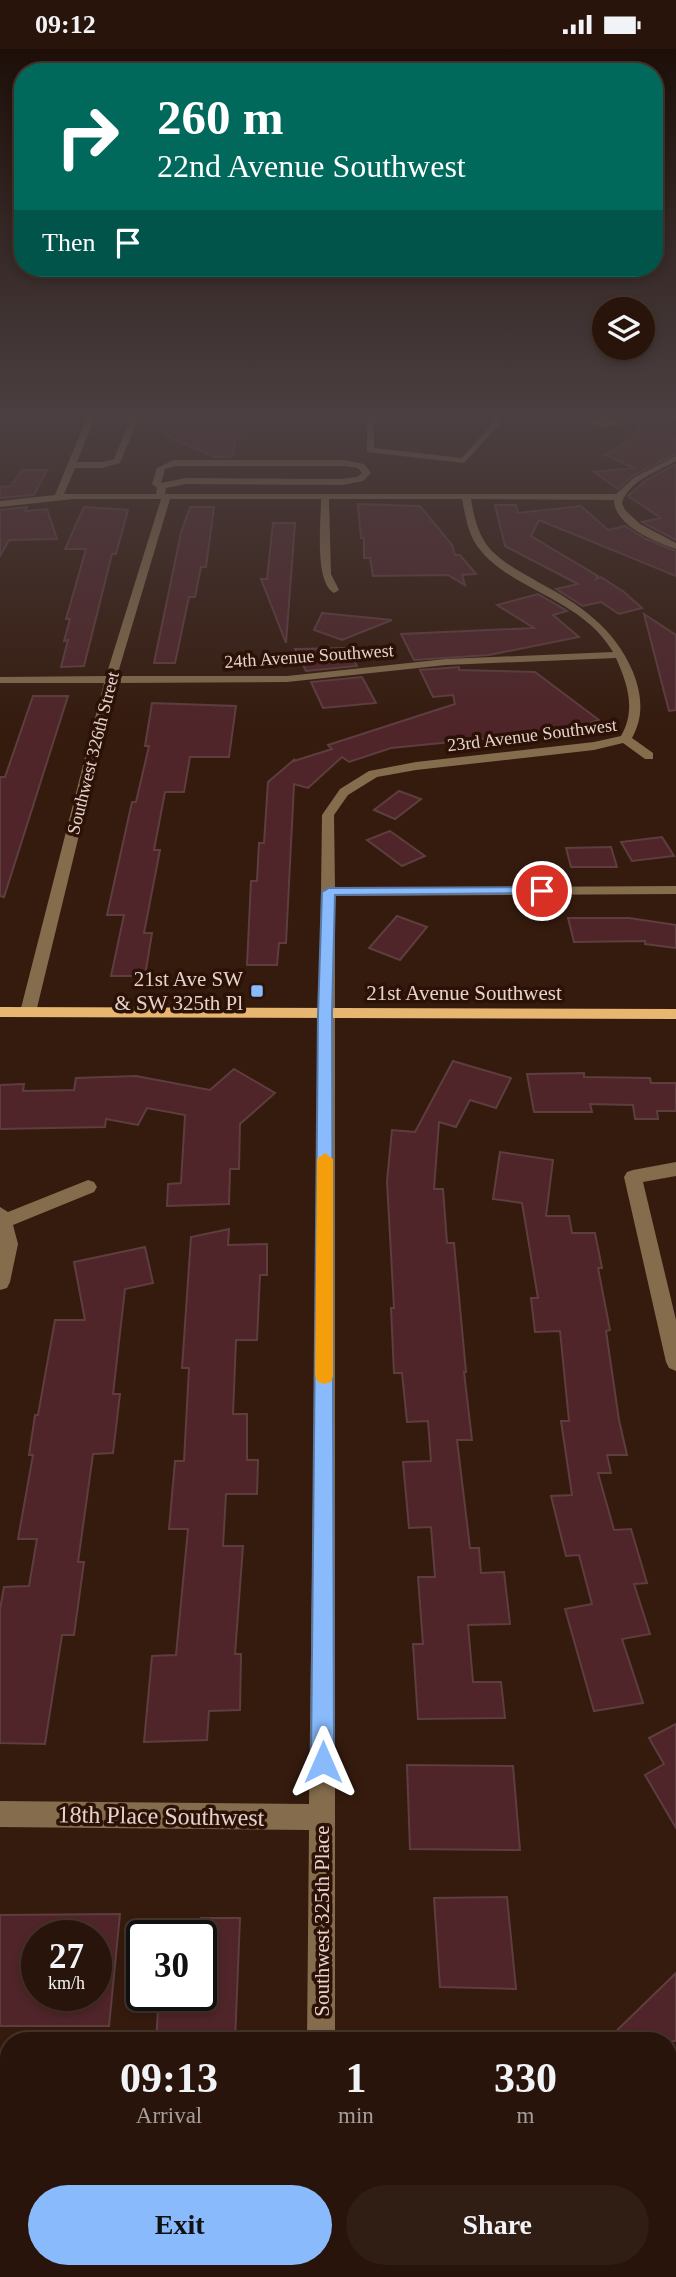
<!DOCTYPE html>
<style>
:root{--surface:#28140a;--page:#301d13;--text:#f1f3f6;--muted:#a59e9c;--line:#44332b;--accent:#89bafc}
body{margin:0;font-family:"Times New Roman",serif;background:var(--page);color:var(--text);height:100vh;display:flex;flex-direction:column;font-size:26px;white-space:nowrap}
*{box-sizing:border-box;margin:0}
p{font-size:23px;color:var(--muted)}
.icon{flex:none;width:38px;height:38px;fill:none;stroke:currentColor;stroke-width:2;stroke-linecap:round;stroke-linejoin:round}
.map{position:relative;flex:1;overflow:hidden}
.details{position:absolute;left:0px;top:1983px;width:677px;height:247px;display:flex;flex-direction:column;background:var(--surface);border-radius:28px 28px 0 0;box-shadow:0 4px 10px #0003,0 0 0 2px var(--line)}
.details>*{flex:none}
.hud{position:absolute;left:14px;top:14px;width:649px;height:214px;border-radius:28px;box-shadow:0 4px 10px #0003,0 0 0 2px var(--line);background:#00695c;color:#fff;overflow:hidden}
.fabs{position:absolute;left:592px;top:248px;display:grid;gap:14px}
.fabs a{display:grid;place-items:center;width:63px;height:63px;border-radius:50%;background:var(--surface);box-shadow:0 4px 10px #0003,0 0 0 2px var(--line);font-size:35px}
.speed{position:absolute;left:21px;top:1871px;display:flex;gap:14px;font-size:35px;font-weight:700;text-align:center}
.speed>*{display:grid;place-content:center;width:91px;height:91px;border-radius:50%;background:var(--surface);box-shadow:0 4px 10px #0003,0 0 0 2px var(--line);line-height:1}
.speed small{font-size:18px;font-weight:400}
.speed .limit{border:4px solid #111;border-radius:10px;background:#fff;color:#111}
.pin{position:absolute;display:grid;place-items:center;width:60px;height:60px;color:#fff;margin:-30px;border:4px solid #fff;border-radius:50%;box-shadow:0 2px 7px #0007}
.me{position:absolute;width:77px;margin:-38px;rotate:0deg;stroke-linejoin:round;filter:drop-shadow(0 0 5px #0008)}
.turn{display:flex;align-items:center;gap:24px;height:147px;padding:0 28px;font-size:32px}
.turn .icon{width:91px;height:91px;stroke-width:2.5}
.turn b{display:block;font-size:49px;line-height:60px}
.then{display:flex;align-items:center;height:66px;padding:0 28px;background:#0003;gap:14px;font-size:26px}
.eta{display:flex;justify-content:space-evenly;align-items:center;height:119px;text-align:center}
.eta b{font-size:42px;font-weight:700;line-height:49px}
.primary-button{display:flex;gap:14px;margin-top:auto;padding:14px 28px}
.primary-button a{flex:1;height:80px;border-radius:42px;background:var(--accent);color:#111;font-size:28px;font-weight:700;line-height:80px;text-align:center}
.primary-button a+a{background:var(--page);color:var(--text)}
.status{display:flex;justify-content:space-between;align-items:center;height:49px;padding:0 35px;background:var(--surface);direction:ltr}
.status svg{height:19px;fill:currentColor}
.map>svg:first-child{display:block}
</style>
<div class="status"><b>09:12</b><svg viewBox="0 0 49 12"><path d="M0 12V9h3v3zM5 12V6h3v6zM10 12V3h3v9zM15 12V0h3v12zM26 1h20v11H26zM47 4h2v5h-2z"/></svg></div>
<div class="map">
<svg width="676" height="2228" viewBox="0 0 676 2228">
<rect width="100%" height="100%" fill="#351b0e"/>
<g fill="#4f2529" stroke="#5e3d3f" stroke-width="2" fill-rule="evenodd">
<path d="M171,368H248L245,389H236L233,407L214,408L166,387Z"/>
<path d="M636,375H666L676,392V405L634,426L618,440L594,423L634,419L605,406L641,385Z"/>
<path d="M676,415V491L642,473L661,469L628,447L646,431Z"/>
<path d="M22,421H47L34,446L0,449V438L11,437Z"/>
<path d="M358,455L420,457L452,496L455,506H460L476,525L462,526L465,536L448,526L373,527L370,509H364V489H361Z"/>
<path d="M495,456H516L518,464L581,457L608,481L625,477L646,490L676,502V527L539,471L531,487L598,527L596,530L601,528L624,543L642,559L619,565L601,553L583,557L556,540L578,535L505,497Z"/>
<path d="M27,458L25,462L47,460L57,490L9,491L0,507V461Z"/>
<path d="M84,458L128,461L116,505H112L84,617L61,618L68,591L64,592L70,570H66L86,500H65Z"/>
<path d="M190,458H214L206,518H201L195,548H189L175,614H154L181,484Z"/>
<path d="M273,474H295L286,594L261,530H267Z"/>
<path d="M538,545L567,562L553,566L579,588L489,606L414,611L401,585L534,579L497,556Z"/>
<path d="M322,564L392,571L342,591L314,581Z"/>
<path d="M644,565L676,586V661L669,662Z"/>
<path d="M347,599L357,617L306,622L295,600Z"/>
<path d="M459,618V621L535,623L599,671L563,682L391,699L349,713L342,708L308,739L294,735L286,894H279L277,916H247L251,832H257L259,794H264L268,733L295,710L294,712L332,700L328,696L455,655L453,646L433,648L420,621Z"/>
<path d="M362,628L376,654L323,659L311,633Z"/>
<path d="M33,647H68L4,848L0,847V728H5Z"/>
<path d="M152,654L236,657L229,708H190L184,743H165L154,801H160L144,884H152L145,927H111L124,866H107L132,753H136L149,697H145Z"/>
<path d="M399,742L421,750L395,770L374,761Z"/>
<path d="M390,782L425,807L402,817L367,791Z"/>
<path d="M662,788L674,807L632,812L621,793Z"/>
<path d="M611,798L617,818H571L566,799Z"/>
<path d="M397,867L427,878L400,911L369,899Z"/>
<path d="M568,869H629L676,876V899L645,895V892L574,893Z"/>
<path d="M453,1012L511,1029L496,1059L470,1051L456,1078L439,1073L434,1140H443L447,1194H454L466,1323H464L472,1391H457L470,1499H479L481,1524L504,1523L510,1575L468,1576L473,1633H501L505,1669L418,1670L413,1595H423L418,1528H435L431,1478L409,1479L403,1413L431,1412L428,1372L407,1373L402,1324H394L391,1259H394L387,1132L392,1081L415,1083Z"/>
<path d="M234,1020L275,1044L240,1075L239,1120H230L229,1155L167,1157L168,1135L181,1134L185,1066L147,1059L138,1076L106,1070L105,1078L0,1080V1036L24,1035L23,1042L74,1041L76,1029L136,1027L210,1041Z"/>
<path d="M584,1024V1028L650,1029L651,1034H676V1062H657L658,1070H635L633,1056L590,1055L592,1063H534L527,1025Z"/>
<path d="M500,1103L553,1111L546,1167H569L572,1184H595L602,1219H598L610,1281L606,1282L619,1371L627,1406H607L611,1424H598L614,1481L631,1480L647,1534L634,1535L650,1585L622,1590L643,1654L594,1662L565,1560L592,1555L579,1506L566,1507L551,1447L572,1446L561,1372H569L560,1282L535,1283L531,1249H538L522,1154L493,1150Z"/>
<path d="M229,1180L228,1196L267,1195V1226H260L257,1291H236L233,1365H247V1411H258L257,1445H226L223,1497H243L235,1605H241L240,1661L209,1662L207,1691L144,1693L152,1607L176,1606L188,1480H169L175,1412H184L189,1319H182L191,1188Z"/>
<path d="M145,1198L153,1234L125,1240L113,1345H120L113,1404L93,1405L78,1513H84L74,1586H62L45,1695L0,1694V1560L4,1538L29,1537L37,1490H18L33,1406H29L35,1366H38L55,1271H85L74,1213Z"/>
<path d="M676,1675V1779L645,1726L664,1715L649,1689Z"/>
<path d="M407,1716L513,1717L520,1801L410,1800Z"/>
<path d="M507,1848L516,1940L440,1938L434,1849Z"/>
<path d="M120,1865L109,1977H0V1866ZM37,1886H96V1946H37Z"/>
<path d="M201,1869H240L235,1992H156L159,1946H201Z"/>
<path d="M676,1924V1992H606Z"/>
</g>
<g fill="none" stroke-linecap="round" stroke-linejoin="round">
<g fill="#846c4c" fill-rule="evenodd">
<path d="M87,368H95L77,413H102L114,410L131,368H139L120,414L102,419H75L64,445H156L157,439L152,435L157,419L174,411H345L364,415L371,424L363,432L342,436L186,435L166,439L165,445H616L635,428L676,407V412C657,423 628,432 622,454L625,461L640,475L676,494V500C655,493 614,476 614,451L471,450C474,468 478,486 490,500C503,514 521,523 538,533C579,555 614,578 633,623C642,646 644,667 632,689L653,704V710H645L623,694L594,701L416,721L377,728L348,746L334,766L335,839L676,837V845L335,847V1992H307L309,1781L0,1778V1752L309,1755L322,766L340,740L369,722L416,713L594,693L621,687C636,661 628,636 616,609L446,616L287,633L116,634L36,963L33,967H23L20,963L104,634H0V628L106,627L161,450H74L0,458V452L55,446ZM175,417H345L358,419L362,424L357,428L342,430L186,429L161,434L165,420ZM170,450H321C321,472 314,533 334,544L339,541L331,525L329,450H462C465,465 467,479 474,492C502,540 580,546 613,603L446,610L287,627H117Z"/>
<path d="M367,368L374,369V399L462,409L493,374L487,368H495L501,374L464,414L367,403Z"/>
<path d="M602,368L610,370L676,368V371L619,373V376L603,379L590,374Z"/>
<path d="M676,1113V1127L643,1133L676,1271V1322L669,1319L666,1313L624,1128L627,1123L633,1121Z"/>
<path d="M88,1131L94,1133L97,1138L94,1143L13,1176L18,1195L10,1233L7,1239L0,1241V1158L8,1163Z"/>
<rect x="303" y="2221" width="32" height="7"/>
</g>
<path fill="#e7b671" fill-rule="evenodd" d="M0,958L676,960V970L0,968Z"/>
</g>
<linearGradient id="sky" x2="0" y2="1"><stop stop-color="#1d0f08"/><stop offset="0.54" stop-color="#4b3f41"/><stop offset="1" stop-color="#4b3f41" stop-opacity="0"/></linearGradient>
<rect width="676" height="680" fill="url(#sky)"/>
<path fill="#89bafc" stroke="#5979a4" stroke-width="2" d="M542,838L547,839V844L335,846L332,965L334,1713L331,1721L323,1724L315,1721L311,1713L318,965L322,843L329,839Z"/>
<path fill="#f59e0b" d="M325,1104L333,1110V1327L331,1333L324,1335L318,1333L315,1327L317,1110Z"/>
<rect fill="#89bafc" stroke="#2b1106" stroke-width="2.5" x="250" y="935" width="14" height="14" rx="3.5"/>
<g text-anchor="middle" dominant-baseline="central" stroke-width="7" stroke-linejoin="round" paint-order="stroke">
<g font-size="18" fill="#e6d4cc" stroke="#2b1106">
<text transform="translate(309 607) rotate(-4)">24th Avenue Southwest</text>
<text transform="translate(532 686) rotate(-7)">23rd Avenue Southwest</text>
<text transform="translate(93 704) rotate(-76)">Southwest 326th Street</text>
</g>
<g font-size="21" fill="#e6d4cc" stroke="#2b1106" text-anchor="end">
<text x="243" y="930">21st Ave SW<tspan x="243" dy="24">&amp; SW 325th Pl</tspan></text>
</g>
<g font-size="21" fill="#e6d4cc" stroke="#2b1106">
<text x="464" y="944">21st Avenue Southwest</text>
<text transform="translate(322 1872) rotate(-90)">Southwest 325th Place</text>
</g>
<g font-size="24" fill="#e6d4cc" stroke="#2b1106">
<text transform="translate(161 1767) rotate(1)">18th Place Southwest</text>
</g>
</g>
</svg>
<div class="fabs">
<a><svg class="icon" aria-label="layers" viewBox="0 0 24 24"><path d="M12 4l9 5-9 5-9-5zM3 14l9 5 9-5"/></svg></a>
</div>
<div class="speed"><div>27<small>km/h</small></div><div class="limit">30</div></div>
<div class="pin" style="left:542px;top:842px;background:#d93025"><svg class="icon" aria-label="arrive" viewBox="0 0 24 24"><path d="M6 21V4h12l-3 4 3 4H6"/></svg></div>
<svg class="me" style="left:323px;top:1713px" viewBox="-20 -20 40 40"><path d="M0-17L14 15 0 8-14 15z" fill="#89bafc" stroke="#fff" stroke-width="4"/></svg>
<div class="hud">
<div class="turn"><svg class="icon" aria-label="right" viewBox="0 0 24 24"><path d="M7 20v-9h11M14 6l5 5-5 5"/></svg><div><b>260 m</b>22nd Avenue Southwest</div></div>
<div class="then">Then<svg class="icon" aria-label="arrive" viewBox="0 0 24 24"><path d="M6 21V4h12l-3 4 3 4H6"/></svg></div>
</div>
<section class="details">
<div class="eta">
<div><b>09:13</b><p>Arrival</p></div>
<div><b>1</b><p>min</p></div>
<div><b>330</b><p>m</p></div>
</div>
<div class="primary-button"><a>Exit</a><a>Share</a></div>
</section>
</div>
